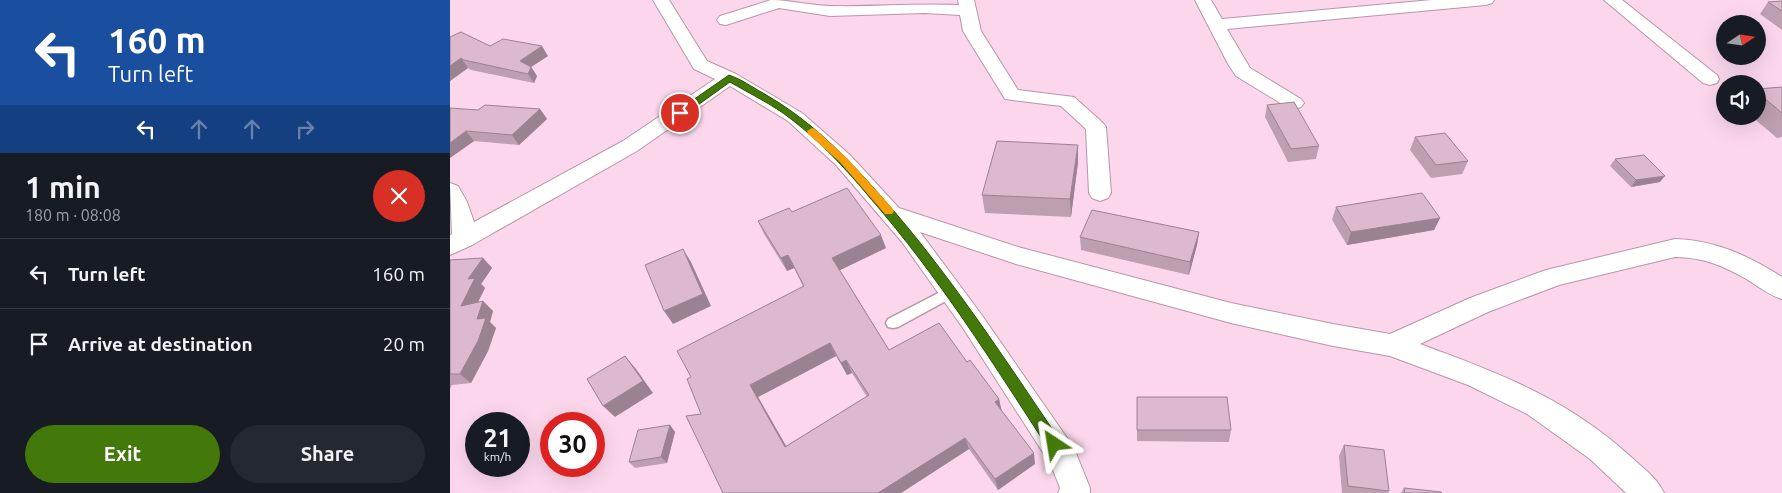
<!DOCTYPE html>
<meta charset="utf-8">
<style>
:root{--surface:#171b24;--page:#242831;--text:#f1f3f6;--muted:#9ea1a6;--line:#363941;--accent:#43790b}
body{margin:0;font-family:Ubuntu,sans-serif;background:var(--page);color:var(--text);height:100vh;display:flex;flex-direction:column;font-size:19px;white-space:nowrap}
*{box-sizing:border-box;margin:0}
p{font-size:16px;color:var(--muted)}
.icon{flex:none;width:28px;height:28px;fill:none;stroke:currentColor;stroke-width:2;stroke-linecap:round;stroke-linejoin:round}
.map{position:relative;flex:1;overflow:hidden}
.sheet{display:flex;flex-direction:column;background:var(--surface);width:450px}
.sheet>*{flex:none}
.guide{background:#1a4fa0;color:#fff;overflow:hidden}
.needle{width:32px;rotate:77deg}
.tools{position:absolute;left:1266px;top:15px;display:grid;gap:10px}
.tools a{display:grid;place-items:center;width:50px;height:50px;border-radius:50%;background:var(--surface);box-shadow:0 5px 20px #0002;font-size:25px}
.speed{position:absolute;left:15px;top:412px;display:flex;gap:10px;font-size:25px;font-weight:700;text-align:center}
.speed>*{display:grid;place-content:center;width:65px;height:65px;border-radius:50%;background:var(--surface);box-shadow:0 5px 20px #0002;line-height:1}
.speed small{font-size:12px;font-weight:400}
.speed .limit{border:8px solid #d22;background:#fff;color:#111}
.pin{position:absolute;display:grid;place-items:center;width:42px;height:42px;color:#fff;margin:-21px;border:2px solid #fff;border-radius:50%;box-shadow:0 1px 5px #0007}
.me{position:absolute;width:55px;margin:-28px;rotate:327deg;stroke-linejoin:round;filter:drop-shadow(0 0 4px #0008)}
.turn{display:flex;align-items:center;gap:18px;height:105px;padding:0 25px;font-size:22px}
.turn .icon{width:65px;height:65px;stroke-width:2.5}
.turn b{display:block;font-size:35px;line-height:42px}
.lanes{display:flex;align-items:center;height:48px;padding:0 25px;background:#0003;justify-content:center;gap:25px;direction:ltr}
.lanes .off{opacity:.35}
.round{display:grid;place-items:center;flex:none;width:52px;height:52px;border-radius:26px;background:var(--page)}
.summary{display:flex;align-items:center;justify-content:space-between;height:85px;padding:0 25px}
h1{font-size:30px;font-weight:600;line-height:38px}
.primary-button{display:flex;gap:10px;margin-top:auto;padding:10px 25px}
.primary-button a{flex:1;height:58px;border-radius:30px;background:var(--accent);color:#fff;font-size:20px;font-weight:600;line-height:58px;text-align:center}
.primary-button a+a{background:var(--page);color:var(--text)}
ul{padding:0;list-style:none}
li{display:flex;align-items:center;gap:15px;height:70px;padding:0 25px;border-top:1px solid var(--line)}
li div{flex:1}
li b{display:block;font-size:19px}
li em{font-style:normal}
main{display:flex;flex:1;min-height:0}
.map>svg:first-child{display:block}
</style>
<main>
<section class="sheet">
<div class="guide">
<div class="turn"><svg class="icon" aria-label="left" viewBox="0 0 24 24"><path d="M17 20v-9H6M10 6l-5 5 5 5"/></svg><div><b>160 m</b>Turn left</div></div>
<div class="lanes"><svg class="icon" aria-label="left" viewBox="0 0 24 24"><path d="M17 20v-9H6M10 6l-5 5 5 5"/></svg><svg class="icon off" aria-label="ahead" viewBox="0 0 24 24"><path d="M12 20V5M6 11l6-6 6 6"/></svg><svg class="icon off" aria-label="ahead" viewBox="0 0 24 24"><path d="M12 20V5M6 11l6-6 6 6"/></svg><svg class="icon off" aria-label="right" viewBox="0 0 24 24"><path d="M7 20v-9h11M14 6l5 5-5 5"/></svg></div>
</div>
<div class="summary"><div><h1>1 min</h1><p>180 m · 08:08</p></div><a class="round" style="background:#d93025;color:#fff"><svg class="icon" aria-label="close" viewBox="0 0 24 24"><path d="M6 6l12 12M18 6L6 18"/></svg></a></div>
<ul>
<li><svg class="icon" aria-label="left" viewBox="0 0 24 24"><path d="M17 20v-9H6M10 6l-5 5 5 5"/></svg><div><b>Turn left</b></div><em>160 m</em></li>
<li><svg class="icon" aria-label="arrive" viewBox="0 0 24 24"><path d="M6 21V4h12l-3 4 3 4H6"/></svg><div><b>Arrive at destination</b></div><em>20 m</em></li>
</ul>
<div class="primary-button"><a>Exit</a><a>Share</a></div>
</section>
<div class="map">
<svg width="1332" height="493" viewBox="0 0 1332 493">
<rect width="100%" height="100%" fill="#fcd7ec"/>
<g fill="none" stroke-linecap="round" stroke-linejoin="round">
<defs>
<path id="service" d="M500,287L505,288L507,292L505,296L448,327L443,328L438,327L436,323L438,319Z"/>
<g id="minor">
<path d="M203,0H219L257,61L286,74L352,113L400,155L449,208L568,247L781,303L883,324L940,334L1020,298L1096,270L1225,239C1265,240 1299,256 1332,277V299C1319,295 1309,287 1298,280C1274,266 1253,257 1225,257L1109,285L1038,312L970,344C1049,373 1118,399 1181,457C1193,468 1207,478 1214,493H1176L1140,459L1077,414L1018,385L940,356L883,346L781,323L566,264L470,232L531,314L624,448L640,488V493H608L610,488L601,465L513,328L452,242L386,165L338,121L280,86L187,151L22,245L0,255V235L2,234L0,183L8,186L17,202L24,222L173,141L265,79L244,69Z"/>
<path d="M321,0C341,0 361,6 382,6C424,7 466,3 509,5L508,0H524L531,31L568,90L624,97L653,123L656,127L661,193L658,198L650,201L642,198L639,193L636,129L611,106L555,99L513,31L510,15L474,13L380,16L329,8L276,25L270,24L267,20L270,16Z"/>
<path d="M745,0H761L772,19L982,0H1044L1042,3L1036,5L777,29L800,68L851,99L854,103L851,107L844,109L837,107L786,76L778,64Z"/>
<path d="M1154,0H1172L1267,75L1269,79L1267,83L1260,85L1253,83Z"/>
</g>
</defs>
<use href="#service" stroke="#b895a8" stroke-width="3"/>
<use href="#minor" stroke="#b895a8" stroke-width="2"/>
<use href="#service" fill="#fff" fill-rule="evenodd"/>
<use href="#minor" fill="#fff" fill-rule="evenodd"/>
</g>
<g fill="#be9fb0" fill-rule="evenodd">
<path d="M1332,1V30L1310,14L1318,2Z"/>
<path d="M0,37L40,46L98,56L81,67L87,76L84,83L21,70L18,68L0,81Z"/>
<path d="M1332,87V137L1327,138L1301,116H1308V89Z"/>
<path d="M817,105L869,146L866,159L838,162L815,117Z"/>
<path d="M90,109L97,119L69,145L24,141L0,158L28,110Z"/>
<path d="M965,137L1018,161L1012,174L981,178L960,150Z"/>
<path d="M628,145V162L621,217L535,213L532,195Z"/>
<path d="M1165,159L1210,182L1181,187L1160,166Z"/>
<path d="M886,207L990,218L984,230L897,245L882,220Z"/>
<path d="M342,212L436,248L390,270L439,350L517,362L549,399L551,410L585,464L548,490L519,449L451,493H273L241,377L353,286L344,268L337,271L314,234L308,221ZM386,356L397,375L402,373L417,397L336,446L308,397Z"/>
<path d="M749,232L747,245L739,275L631,250L630,237Z"/>
<path d="M33,258L42,268L31,284L35,288L28,302L33,301L43,311L40,322L46,328L38,351L21,383L2,385L0,389V260Z"/>
<path d="M687,397L781,430L779,442L687,441Z"/>
<path d="M220,425L225,432L217,463L185,468L179,462Z"/>
<path d="M894,445L939,491L938,493H892L889,456Z"/>
<path d="M954,488L992,493H951Z"/>
</g>
<g fill="#9b8290">
<path d="M92,46L98,56L81,67L87,76L84,83L70,61Z"/>
<path d="M11,58L18,68L0,81V66Z"/>
<path d="M90,109L97,119L69,145L62,135Z"/>
<path d="M16,131L24,141L0,158V143Z"/>
<path d="M628,145V162L621,217L620,199Z"/>
<path d="M1215,176L1210,182L1181,187L1186,180Z"/>
<path d="M990,218L984,230L897,245L901,232Z"/>
<path d="M749,232L747,245L739,275L740,262Z"/>
<path d="M431,235L436,248L388,271L382,258Z"/>
<path d="M233,249L241,262L261,306L223,324L214,311Z"/>
<path d="M338,255L344,268L337,271L331,258Z"/>
<path d="M33,258L42,268L31,284L35,288L21,316L11,306L18,279Z"/>
<path d="M33,301L43,311L40,322L46,328L38,351L21,383L10,374Z"/>
<path d="M380,343L386,356L308,397L343,458L335,447L300,385Z"/>
<path d="M175,356L186,369L203,393L165,417L153,406Z"/>
<path d="M396,360L402,373L397,375L391,363Z"/>
<path d="M549,399L552,412L545,402Z"/>
<path d="M220,425L225,432L217,463L211,457Z"/>
<path d="M515,438L519,449L451,493H428Z"/>
<path d="M584,453L585,464L548,490L545,479Z"/>
</g>
<g fill="#ddb9cd" stroke="#9b8290" fill-rule="evenodd">
<path d="M1332,1V11L1318,2Z"/>
<path d="M11,32L40,46L53,39L92,46L70,61L81,67L78,74L14,60L11,58L0,66V37Z"/>
<path d="M1332,87V113L1308,93V89Z"/>
<path d="M844,102L869,146L841,149L817,105Z"/>
<path d="M35,105L90,109L62,135L16,131L0,143V108L28,110Z"/>
<path d="M995,133L1018,161L986,165L965,137Z"/>
<path d="M547,141L628,145L620,199L532,195Z"/>
<path d="M1194,155L1215,176L1186,180L1165,159Z"/>
<path d="M397,188L431,235L382,258L439,350L489,323L517,362L520,360L549,399L545,402L584,453L545,479L515,438L428,493H273L236,416L251,414L237,379L241,377L227,351L354,286L338,255L331,258L308,221L339,208L342,212ZM380,343L391,363L396,360L419,395L335,447L300,385Z"/>
<path d="M972,193L990,218L901,232L886,207Z"/>
<path d="M642,210L749,232L740,262L630,237Z"/>
<path d="M233,249L253,294L214,311L195,265Z"/>
<path d="M33,258L18,279L25,278L11,306L33,301L27,319L36,318L28,341L10,374H0V260Z"/>
<path d="M175,356L193,381L153,406L137,379Z"/>
<path d="M687,397H777L781,430H687Z"/>
<path d="M220,425L211,457L179,462L188,430Z"/>
<path d="M894,445L934,450L939,491L898,486Z"/>
<path d="M954,488L991,492L992,493H955Z"/>
</g>
<path fill="#43790b" stroke="#2c4f07" d="M279,75C291,79 302,87 313,93C359,119 395,155 429,194C497,270 552,355 609,439L611,444L609,448L604,450L598,448C543,363 488,276 421,199C397,170 371,142 341,119C322,104 300,94 280,82L234,115H227V111Z"/>
<path fill="#f59e0b" d="M362,128L365,129L397,158L442,208L444,211L442,214H435L390,162L358,134L357,131Z"/>
</svg>
<div class="tools">
<a><svg class="needle" viewBox="-14 -14 28 28"><path d="M0-13l5 13h-10z" fill="#e53935"/><path d="M0 13l5-13h-10z" fill="#9ea1a6"/></svg></a>
<a><svg class="icon" aria-label="sound" viewBox="0 0 24 24"><path d="M4 9h4l5-4v14l-5-4H4zM17 9q2 3 0 6"/></svg></a>
</div>
<div class="speed"><div>21<small>km/h</small></div><div class="limit">30</div></div>
<div class="pin" style="left:230px;top:113px;background:#d93025"><svg class="icon" aria-label="arrive" viewBox="0 0 24 24"><path d="M6 21V4h12l-3 4 3 4H6"/></svg></div>
<svg class="me" style="left:604px;top:444px" viewBox="-20 -20 40 40"><path d="M0-17L14 15 0 8-14 15z" fill="#43790b" stroke="#fff" stroke-width="4"/></svg>
</div>
</main>
